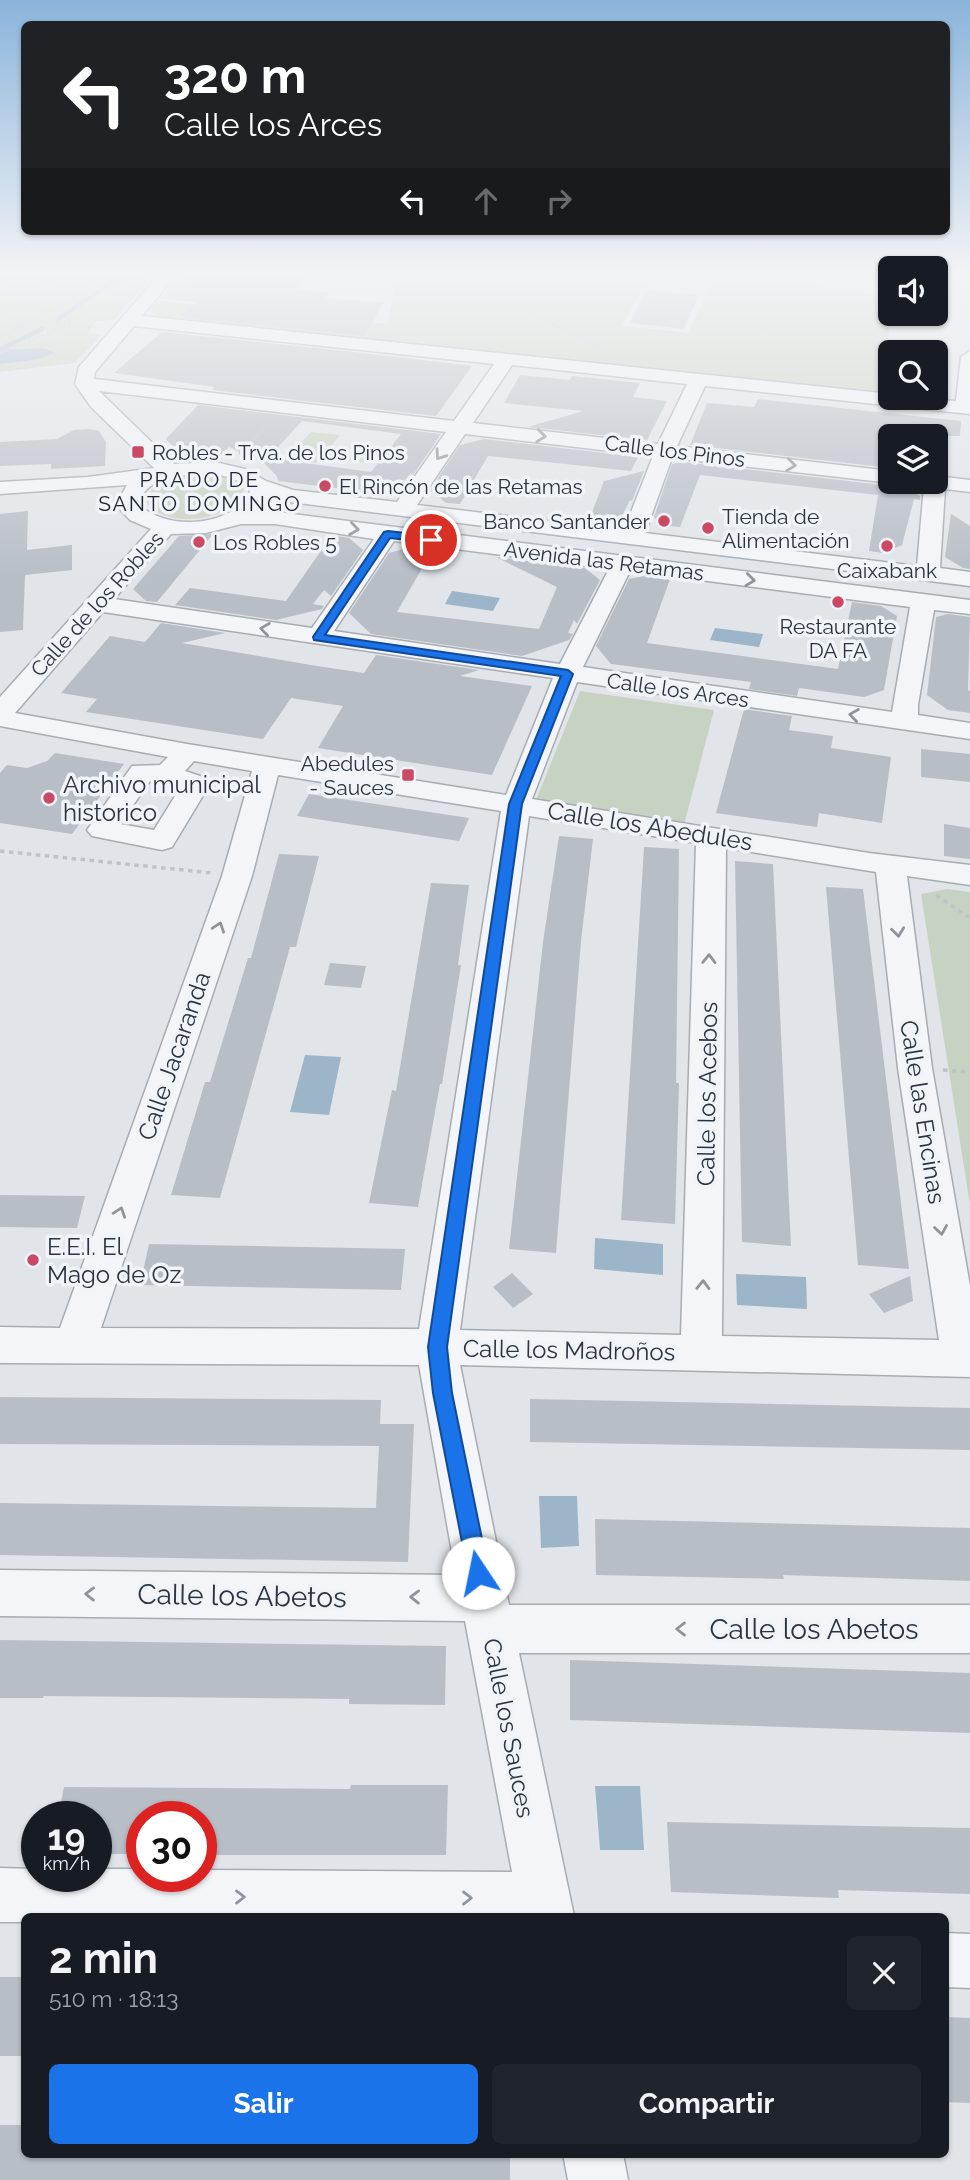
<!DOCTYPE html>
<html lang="es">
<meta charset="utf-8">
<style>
:root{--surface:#171b24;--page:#20242c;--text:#f1f3f6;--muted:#9ea1a6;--accent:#1a73e8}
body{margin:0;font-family:Raleway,sans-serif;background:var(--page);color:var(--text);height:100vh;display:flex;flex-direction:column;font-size:26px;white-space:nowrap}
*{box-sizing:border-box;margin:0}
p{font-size:23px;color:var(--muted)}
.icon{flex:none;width:38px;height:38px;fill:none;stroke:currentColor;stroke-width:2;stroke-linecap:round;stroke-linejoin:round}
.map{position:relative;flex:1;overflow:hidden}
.side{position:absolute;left:21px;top:1913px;width:928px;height:245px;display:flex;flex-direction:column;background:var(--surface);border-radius:10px;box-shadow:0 2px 5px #0004}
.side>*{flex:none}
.banner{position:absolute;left:21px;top:21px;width:929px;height:214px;border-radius:10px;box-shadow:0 2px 5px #0004;background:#202124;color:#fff;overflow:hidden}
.controls{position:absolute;left:878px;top:256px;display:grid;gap:14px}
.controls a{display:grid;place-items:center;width:70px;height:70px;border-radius:10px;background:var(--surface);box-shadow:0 2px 5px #0004;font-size:35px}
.speed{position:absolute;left:21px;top:1801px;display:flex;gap:14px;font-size:35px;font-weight:700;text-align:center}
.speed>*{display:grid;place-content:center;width:91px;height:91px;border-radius:50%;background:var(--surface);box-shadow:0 2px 5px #0004;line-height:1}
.speed small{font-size:18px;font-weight:400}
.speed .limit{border:10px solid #d22;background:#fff;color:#111}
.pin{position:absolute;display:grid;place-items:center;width:60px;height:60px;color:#fff;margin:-30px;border:4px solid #fff;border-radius:50%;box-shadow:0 2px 7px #0007}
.me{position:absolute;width:77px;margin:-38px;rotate:349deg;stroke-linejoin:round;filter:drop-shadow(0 0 5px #0008)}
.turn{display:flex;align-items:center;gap:24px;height:147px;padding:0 28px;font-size:32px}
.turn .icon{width:91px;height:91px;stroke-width:2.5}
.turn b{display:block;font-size:49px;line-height:60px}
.lanes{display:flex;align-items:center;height:66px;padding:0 28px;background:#0003;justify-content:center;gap:35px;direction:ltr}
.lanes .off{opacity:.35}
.round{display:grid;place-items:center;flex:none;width:74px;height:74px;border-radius:10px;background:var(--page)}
.head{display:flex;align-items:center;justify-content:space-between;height:119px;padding:0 28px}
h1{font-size:42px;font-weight:700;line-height:52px}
.cta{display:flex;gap:14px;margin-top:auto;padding:14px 28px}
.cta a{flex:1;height:80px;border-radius:10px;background:var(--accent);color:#fff;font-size:28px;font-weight:700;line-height:80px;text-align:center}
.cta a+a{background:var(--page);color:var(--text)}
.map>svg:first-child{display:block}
</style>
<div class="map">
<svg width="970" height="2180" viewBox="0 0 970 2180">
<rect width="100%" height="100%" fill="#e1e5e9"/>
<g fill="#c7d3c2">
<path d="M0,275H154L115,320L97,321L87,333L101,335L75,363L0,372Z"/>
<path d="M181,275H313L275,310L159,299Z"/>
<path d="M787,282L891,297L893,313L881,372L891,373V393L160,317L151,312L155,300L387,324L396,283L491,286L645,284L622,326L688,333L711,284Z"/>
<path d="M311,432L340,435L326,453L377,460L374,464L321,457L315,463L296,461L290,455Z"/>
<path d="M196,474C214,474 231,475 244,489L243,497C224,521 166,529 146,502L147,494L165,480Z"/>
<path d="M580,691L714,710L684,825L536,800Z"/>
<path d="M947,889L970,892V1205L921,894Z"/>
</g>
<g fill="#9db5c8">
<path d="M6,348C22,353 41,343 54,353L40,359L0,364V349Z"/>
<path d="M452,591L500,598L493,611L445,604Z"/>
<path d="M715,628L763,634L759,647L710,640Z"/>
<path d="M305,1055L341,1057L329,1115L290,1112Z"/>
<path d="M595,1238L663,1244V1275L594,1269Z"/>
<path d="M736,1274L806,1277L807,1309L737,1305Z"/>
<path d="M539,1496H577L579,1546L541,1548Z"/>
<path d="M595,1786H640L644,1850H600Z"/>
</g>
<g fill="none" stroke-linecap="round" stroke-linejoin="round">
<g stroke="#9db5c8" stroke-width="4.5">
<path d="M58,319L110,284L117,275"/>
<path d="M1,349L42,329"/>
</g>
</g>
<g fill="#b8bec6" fill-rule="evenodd">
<path d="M205,275L288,280L286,283L299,284L294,290L330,292L325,298L383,303L364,336L179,317L197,302L176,300Z"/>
<path d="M646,290L699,295L684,329L630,323Z"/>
<path d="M162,332L355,352L472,366L436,416L212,390L215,387L114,373Z"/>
<path d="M520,375L570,380L572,376L640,383L633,397L667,401L647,440L528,427L583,411L504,403Z"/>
<path d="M758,399L961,421L960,436H891V468L690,445L707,403L754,407Z"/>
<path d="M198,405L441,434L413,475L411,473L401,485L378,493L278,481L277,476L264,463L229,447L221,455L175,449L166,439ZM302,421L401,434L371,472L268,458Z"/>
<path d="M89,429L99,431L106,442L105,466L51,469V464L0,466V442L57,439L74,430Z"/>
<path d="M484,439L638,457L631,471L488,456L460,504L446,503L430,490L460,445Z"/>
<path d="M683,462L891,486L899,484L920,496V500L914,499L902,545L883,553L869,551L878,495L700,475L680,527L666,526L654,517L672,464Z"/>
<path d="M644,471L632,501L630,500L622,516L595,524L588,523L604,481Z"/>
<path d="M28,511L27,550L72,545V570L25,575L23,630L0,632V514Z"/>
<path d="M951,514L970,526V569L963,568L945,557Z"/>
<path d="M213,534L157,602L146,601L133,589L179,536Z"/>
<path d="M332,535L349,538L363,550L331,596L324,590L313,604L324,606L322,609L276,620L175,605L190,588L286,601Z"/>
<path d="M414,546L433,549L397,612L539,629L557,587L496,557L585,568L600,580L577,624L574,620L568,633L573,634L569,640L522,656L371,634L349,613L389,553Z"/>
<path d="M645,576L670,579L647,643L838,669L852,602L881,606L897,616L884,690L864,697L799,688L797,696L749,689L751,682L611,664L596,646L629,579Z"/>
<path d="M948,614L970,617L968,690L970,691V713L948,710L927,695L936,617Z"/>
<path d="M161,623L225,633L182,643L311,665L364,673L376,655L479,670L460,676L532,686L492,775L318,748L343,706L291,698L263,739L86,712L97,699L61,693L110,636L145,642Z"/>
<path d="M744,709L792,716L789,730L833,736L831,748L891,757L882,823L819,813L817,827L716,813Z"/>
<path d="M921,749L970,754V782L921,777Z"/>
<path d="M55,753L124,764L72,834L0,823V773L7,765L27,768L47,761Z"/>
<path d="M309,794L469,818L459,841L297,816Z"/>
<path d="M944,824L970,828V859L944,856Z"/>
<path d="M559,836L593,839L581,941L556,1253L509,1249L543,942Z"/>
<path d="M644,847L679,849L676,1083H679L675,1224L621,1220Z"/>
<path d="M279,854L319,856L296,947H290L220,1198L171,1195L205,1082H210L248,958H251Z"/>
<path d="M735,861L773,864L791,1246L742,1242Z"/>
<path d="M431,883L469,885L458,965H461L442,1084H440L418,1207L369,1203L392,1090L396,1091Z"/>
<path d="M826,887L863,889L909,1269L858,1265Z"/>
<path d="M330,963L366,966L361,988L324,985Z"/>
<path d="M0,1195L85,1196L77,1228L0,1227Z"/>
<path d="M149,1244L405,1249L401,1290L140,1285Z"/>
<path d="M512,1273L533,1294L513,1308L493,1287Z"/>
<path d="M910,1276L913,1301L884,1313L869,1294Z"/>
<path d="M0,1397L381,1400L380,1424H414L408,1562L0,1555V1503L376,1508L379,1446L0,1444Z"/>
<path d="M530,1399L970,1408V1450L530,1442Z"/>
<path d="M595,1519L970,1528V1581L783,1575L784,1579L596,1575Z"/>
<path d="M0,1640L446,1646L445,1705L349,1704V1699L44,1696L43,1698H0Z"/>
<path d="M570,1660L970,1673V1733L570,1720Z"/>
<path d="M351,1785H448L446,1855H201V1816H142V1854H96V1816H58L64,1787L350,1789Z"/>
<path d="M667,1822L970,1828V1894L838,1890L839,1898L671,1892Z"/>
<rect x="0" y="1977" width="24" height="79"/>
<path d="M945,2017L970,2018V2103L945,2102Z"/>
<path d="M0,2125H24V2154H510V2180H0Z"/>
</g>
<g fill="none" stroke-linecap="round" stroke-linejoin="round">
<defs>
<g id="minor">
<path d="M159,275H176L142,316L891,394V397L956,401L961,357L970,351V414L705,386L677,446L891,471V481H899L891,483L672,458L645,533L917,566L924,486L918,481H936V476L970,480V492L945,489L940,568L970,572V586L290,502L271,497L261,510L970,600V614L934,610L918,705V715L970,723V739L577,682L532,799L869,853L970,865V885L907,876L932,1068L970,1286V1377L460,1365L509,1605H970V1653H519L574,1916H24V1922H0V1868L37,1869V1876H96V1869H142V1876H201V1870L512,1872L465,1621L0,1616V1570L456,1575L419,1365L0,1363V1327L60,1328L222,876L252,771L194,761L185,771L206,778L210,784L172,847L162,850L92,836L87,830L132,766L160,765L168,757L0,726V697L151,529L130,520L116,505L127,485L0,494V482L88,477L154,468L91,407L75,384L79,367ZM134,326L494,364L454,421L94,379L95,372ZM512,365L687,384L658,444L473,423ZM99,391L446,432L397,502L293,490L266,481L245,469L215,462L174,464ZM465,434L653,456L624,530L417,505ZM196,474C215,473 237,476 250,490L249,497C225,527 166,531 138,504C146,479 173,476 196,474ZM241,524H275L374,539L312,628L114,599L171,534L206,533ZM394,541L609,569L560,664L334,631ZM630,571L910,607L892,712L583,667ZM103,612L553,678L506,795L187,744L15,713ZM278,775L501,811L419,1329L101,1328L252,876ZM150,781L180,788L154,830L120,824ZM529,816L696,843L681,1335L460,1330ZM726,848L876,872L898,1068L939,1340L722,1336Z"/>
<path d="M945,1933L970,1934V1988L945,1987Z"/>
<path d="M563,2154H623L628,2180H568Z"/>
</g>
</defs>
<use href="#minor" stroke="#a6acb3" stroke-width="3"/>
<g stroke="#bfc3c8" stroke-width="2.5" stroke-dasharray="2.5 2.5" stroke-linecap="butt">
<path d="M252,275L296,279L292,282"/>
<path d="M466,275L491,286L501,296L599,349"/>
<path d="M0,277C18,292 45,285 64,275"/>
<path d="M0,295L17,285"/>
<path d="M0,315L22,319"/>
<path d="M63,325L96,327"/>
<path d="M0,338L75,295L103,275"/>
<path d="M0,353L50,333L92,305L128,275"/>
<path d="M239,454L267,425"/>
</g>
<g stroke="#bfc3c8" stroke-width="3.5" stroke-dasharray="4.5 4.5" stroke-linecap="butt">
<path d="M0,851L212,873"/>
<path d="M936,895L970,918"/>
<path d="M943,1070L970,1072"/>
</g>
<use href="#minor" fill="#f4f5f8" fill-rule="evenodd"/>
<path stroke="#bfc3c8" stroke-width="2.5" stroke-dasharray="2.5 2.5" stroke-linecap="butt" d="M22,319L61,324"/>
</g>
<defs><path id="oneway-chevron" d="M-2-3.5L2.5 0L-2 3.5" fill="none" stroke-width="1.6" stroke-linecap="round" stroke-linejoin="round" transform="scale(1.75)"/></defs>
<g stroke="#8f949c">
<use href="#oneway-chevron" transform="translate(541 436) rotate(7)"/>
<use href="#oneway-chevron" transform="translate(440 455) rotate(125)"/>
<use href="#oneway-chevron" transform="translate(791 465) rotate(7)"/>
<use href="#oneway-chevron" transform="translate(354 529) rotate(8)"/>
<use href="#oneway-chevron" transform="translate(750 580) rotate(7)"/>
<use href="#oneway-chevron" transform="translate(265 629) rotate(-172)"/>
<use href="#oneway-chevron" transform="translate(854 715) rotate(-172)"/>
<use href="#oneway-chevron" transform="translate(219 927) rotate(-71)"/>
<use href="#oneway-chevron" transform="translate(898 932) rotate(83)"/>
<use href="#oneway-chevron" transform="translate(709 959) rotate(-89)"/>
<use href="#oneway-chevron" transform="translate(120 1212) rotate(-71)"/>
<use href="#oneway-chevron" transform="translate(941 1230) rotate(81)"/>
<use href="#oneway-chevron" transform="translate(703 1285) rotate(-89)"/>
<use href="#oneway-chevron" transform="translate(90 1594) rotate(-179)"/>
<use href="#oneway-chevron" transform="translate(415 1597) rotate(-179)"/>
<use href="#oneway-chevron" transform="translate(681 1629) rotate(180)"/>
<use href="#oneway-chevron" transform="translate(240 1897)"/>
<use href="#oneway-chevron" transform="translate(467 1898)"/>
</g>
<linearGradient id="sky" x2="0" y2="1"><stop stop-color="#8ab4db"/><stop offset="0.47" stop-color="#f2f3f5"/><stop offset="1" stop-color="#f2f3f5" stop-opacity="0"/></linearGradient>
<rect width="970" height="580" fill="url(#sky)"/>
<path fill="#1a73e8" stroke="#114b97" stroke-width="2" d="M388,531L431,536L436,540L431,543L390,538L325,635L568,670L573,674L522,804L447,1347L452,1393L489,1573L486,1580L478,1583L471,1580L468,1573L433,1393L428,1347L509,804L561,676L314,640L313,637L384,532Z"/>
<g fill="#ca4a65" stroke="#f0f3f7" stroke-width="2.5">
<rect x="131" y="445" width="14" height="14" rx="3.5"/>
<circle cx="325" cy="486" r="7"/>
<circle cx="664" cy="521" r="7"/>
<circle cx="708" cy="528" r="7"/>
<circle cx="199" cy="542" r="7"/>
<circle cx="887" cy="546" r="7"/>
<circle cx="838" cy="602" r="7"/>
<rect x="401" y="768" width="14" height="14" rx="3.5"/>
<circle cx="49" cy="798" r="7"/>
<circle cx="33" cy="1260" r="7"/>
</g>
<g text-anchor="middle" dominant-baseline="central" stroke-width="7" stroke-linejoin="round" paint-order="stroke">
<g font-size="21" fill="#2a3340" stroke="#f0f3f7">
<text transform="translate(675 451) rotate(7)">Calle los Pinos</text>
<text transform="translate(604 561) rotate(7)">Avenida las Retamas</text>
<text transform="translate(97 604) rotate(-48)">Calle de los Robles</text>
<text transform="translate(678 690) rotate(8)">Calle los Arces</text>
</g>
<g font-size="21" fill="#2a3340" stroke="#f0f3f7" text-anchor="start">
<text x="152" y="452">Robles - Trva. de los Pinos</text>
<text x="339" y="486">El Rincón de las Retamas</text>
<text x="722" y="516">Tienda de<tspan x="722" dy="24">Alimentación</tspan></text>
<text x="650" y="521" text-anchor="end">Banco Santander</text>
<text x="213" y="542">Los Robles 5</text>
<text x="887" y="570" text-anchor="middle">Caixabank</text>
<text x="838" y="626" text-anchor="middle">Restaurante<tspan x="838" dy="24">DA FA</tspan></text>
<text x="394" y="763" text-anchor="end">Abedules<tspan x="394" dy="24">- Sauces</tspan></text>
</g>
<g font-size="21" letter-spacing="2" fill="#1c2431" stroke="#f0f3f7">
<text x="200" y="479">PRADO DE<tspan x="200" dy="24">SANTO DOMINGO</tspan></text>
</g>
<g font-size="24" fill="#2a3340" stroke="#f0f3f7" text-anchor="start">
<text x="63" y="784">Archivo municipal<tspan x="63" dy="28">historico</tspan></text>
<text x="47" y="1246">E.E.I. El<tspan x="47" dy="28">Mago de Oz</tspan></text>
</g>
<g font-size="24" fill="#2a3340" stroke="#f0f3f7">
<text transform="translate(650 826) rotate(9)">Calle los Abedules</text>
<text transform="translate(174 1056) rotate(-71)">Calle Jacaranda</text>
<text transform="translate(707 1094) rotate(-89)">Calle los Acebos</text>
<text transform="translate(923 1112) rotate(81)">Calle las Encinas</text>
<text transform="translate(569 1350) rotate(1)">Calle los Madroños</text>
<text transform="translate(509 1728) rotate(79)">Calle los Sauces</text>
</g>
<g font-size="28" fill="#2a3340" stroke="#f0f3f7">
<text transform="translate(242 1596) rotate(1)">Calle los Abetos</text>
<text x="814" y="1629">Calle los Abetos</text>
</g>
</g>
</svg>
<div class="controls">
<a><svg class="icon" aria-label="sound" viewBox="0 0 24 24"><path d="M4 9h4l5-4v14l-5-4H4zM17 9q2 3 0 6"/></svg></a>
<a><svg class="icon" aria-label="search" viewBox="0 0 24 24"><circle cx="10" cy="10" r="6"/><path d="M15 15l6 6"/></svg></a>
<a><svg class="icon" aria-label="layers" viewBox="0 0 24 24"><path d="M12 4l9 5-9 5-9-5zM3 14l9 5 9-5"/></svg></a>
</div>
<div class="speed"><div>19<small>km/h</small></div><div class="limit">30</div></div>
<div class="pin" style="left:431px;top:540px;background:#d93025"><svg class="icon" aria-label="arrive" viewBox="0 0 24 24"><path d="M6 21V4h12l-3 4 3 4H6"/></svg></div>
<svg class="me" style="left:478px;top:1573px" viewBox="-20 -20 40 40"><circle r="19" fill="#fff"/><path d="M0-13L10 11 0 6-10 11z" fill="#1a73e8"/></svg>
<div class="banner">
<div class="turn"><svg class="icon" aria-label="left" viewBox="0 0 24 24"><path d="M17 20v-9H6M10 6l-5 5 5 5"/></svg><div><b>320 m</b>Calle los Arces</div></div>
<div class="lanes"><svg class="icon" aria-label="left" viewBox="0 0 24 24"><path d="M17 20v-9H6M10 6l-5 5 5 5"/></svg><svg class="icon off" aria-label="ahead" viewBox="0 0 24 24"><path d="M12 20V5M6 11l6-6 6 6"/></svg><svg class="icon off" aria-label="right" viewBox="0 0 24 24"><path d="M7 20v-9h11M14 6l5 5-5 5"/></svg></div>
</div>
<section class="side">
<div class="head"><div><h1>2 min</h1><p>510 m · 18:13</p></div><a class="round"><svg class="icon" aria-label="close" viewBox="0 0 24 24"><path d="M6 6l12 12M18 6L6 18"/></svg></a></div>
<div class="cta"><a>Salir</a><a>Compartir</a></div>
</section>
</div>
